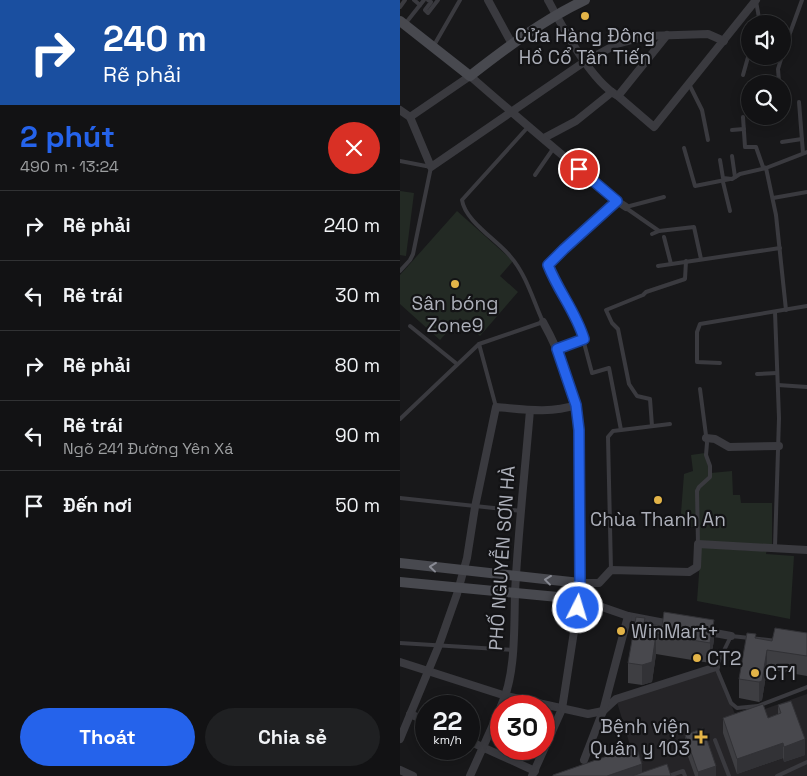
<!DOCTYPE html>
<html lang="vi">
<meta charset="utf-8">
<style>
:root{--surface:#121214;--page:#1f2022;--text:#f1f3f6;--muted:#9c9ea0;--line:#313234;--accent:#2563eb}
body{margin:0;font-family:"Space Grotesk",sans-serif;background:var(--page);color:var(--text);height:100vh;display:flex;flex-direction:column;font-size:19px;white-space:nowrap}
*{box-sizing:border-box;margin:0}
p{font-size:16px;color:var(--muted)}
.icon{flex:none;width:28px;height:28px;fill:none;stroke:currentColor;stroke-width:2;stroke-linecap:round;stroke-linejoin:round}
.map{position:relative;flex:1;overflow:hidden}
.details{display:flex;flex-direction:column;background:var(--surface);width:400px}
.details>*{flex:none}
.banner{background:#1a4fa0;color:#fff;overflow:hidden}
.controls{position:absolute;left:341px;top:15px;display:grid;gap:10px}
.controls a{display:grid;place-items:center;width:50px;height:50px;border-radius:50%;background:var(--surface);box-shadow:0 2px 12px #0003,0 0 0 1px var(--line);font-size:25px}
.speed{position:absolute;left:15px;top:695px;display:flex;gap:10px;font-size:25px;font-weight:700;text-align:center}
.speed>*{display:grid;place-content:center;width:65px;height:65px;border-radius:50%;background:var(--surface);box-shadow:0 2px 12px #0003,0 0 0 1px var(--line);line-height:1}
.speed small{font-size:12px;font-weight:400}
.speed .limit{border:8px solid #d22;background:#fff;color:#111}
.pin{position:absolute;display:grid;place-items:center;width:42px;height:42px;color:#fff;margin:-21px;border:2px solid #fff;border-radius:50%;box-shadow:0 1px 5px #0007}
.me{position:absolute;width:55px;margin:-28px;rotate:5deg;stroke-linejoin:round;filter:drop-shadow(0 0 4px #0008)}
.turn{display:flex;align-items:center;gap:18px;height:105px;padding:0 20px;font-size:22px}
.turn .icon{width:65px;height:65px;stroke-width:2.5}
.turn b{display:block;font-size:35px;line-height:42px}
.round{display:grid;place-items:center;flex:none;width:52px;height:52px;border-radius:26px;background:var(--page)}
.overview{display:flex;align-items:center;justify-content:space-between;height:85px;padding:0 20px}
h1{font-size:30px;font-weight:600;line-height:38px;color:var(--accent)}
.button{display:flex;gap:10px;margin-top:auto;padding:10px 20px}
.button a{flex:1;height:58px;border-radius:30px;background:var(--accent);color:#fff;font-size:20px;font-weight:600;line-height:58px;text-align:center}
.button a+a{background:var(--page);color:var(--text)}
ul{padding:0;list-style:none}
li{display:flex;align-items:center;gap:15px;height:70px;padding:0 20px;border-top:1px solid var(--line)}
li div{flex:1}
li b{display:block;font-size:19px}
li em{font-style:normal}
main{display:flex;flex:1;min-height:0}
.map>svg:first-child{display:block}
</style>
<main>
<section class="details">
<div class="banner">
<div class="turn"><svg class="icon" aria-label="right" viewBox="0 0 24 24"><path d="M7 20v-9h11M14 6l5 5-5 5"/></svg><div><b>240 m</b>Rẽ phải</div></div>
</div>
<div class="overview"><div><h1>2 phút</h1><p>490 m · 13:24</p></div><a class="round" style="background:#d93025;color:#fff"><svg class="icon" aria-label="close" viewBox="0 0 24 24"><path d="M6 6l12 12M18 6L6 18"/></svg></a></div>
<ul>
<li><svg class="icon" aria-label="right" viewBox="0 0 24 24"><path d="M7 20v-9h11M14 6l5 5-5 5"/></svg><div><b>Rẽ phải</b></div><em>240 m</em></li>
<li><svg class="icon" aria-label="left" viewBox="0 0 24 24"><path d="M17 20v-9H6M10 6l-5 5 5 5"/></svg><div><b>Rẽ trái</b></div><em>30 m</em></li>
<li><svg class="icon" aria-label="right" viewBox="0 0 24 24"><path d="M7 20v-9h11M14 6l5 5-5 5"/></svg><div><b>Rẽ phải</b></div><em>80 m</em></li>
<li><svg class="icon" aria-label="left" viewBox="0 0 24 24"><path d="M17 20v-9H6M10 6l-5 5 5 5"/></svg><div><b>Rẽ trái</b><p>Ngõ 241 Đường Yên Xá</p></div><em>90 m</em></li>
<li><svg class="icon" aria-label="arrive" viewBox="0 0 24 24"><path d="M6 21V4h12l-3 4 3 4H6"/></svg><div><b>Đến nơi</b></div><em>50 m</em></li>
</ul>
<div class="button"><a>Thoát</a><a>Chia sẻ</a></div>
</section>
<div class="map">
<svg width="407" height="776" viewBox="0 0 407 776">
<rect width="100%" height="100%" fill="#18181a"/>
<path fill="#252427" d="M316,667L337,719L407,694V776H170L233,755L216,699Z"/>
<g fill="#232a24">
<path d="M0,191L14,193L6,256L0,255Z"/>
<path d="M57,211L113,261L100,276L118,292L80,336L60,318L40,340L0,304V275Z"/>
<path d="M305,453L308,466L311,473L332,471L333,495H340L341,503H372V545L300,541L296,527L280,526L284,474L293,471L291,455Z"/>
<path d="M301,547L352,551L367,549L366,554L394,556L390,619L297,601Z"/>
</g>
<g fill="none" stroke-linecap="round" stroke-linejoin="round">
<g stroke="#3a3a3f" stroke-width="4">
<path d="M14,0L20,5"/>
<path d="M28,0L31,2L25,10L28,13L38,0"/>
<path d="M356,1L359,18L358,24"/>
<path d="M0,7L5,0"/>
<path d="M5,24L24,0"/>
<path d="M33,47L60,0"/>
<path d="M382,55L402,0"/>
<path d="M343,75L350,50"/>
<path d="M379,82L378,69L382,56"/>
<path d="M289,84L302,110L308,140"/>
<path d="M399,102L403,153"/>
<path d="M343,117L345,147H356L363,167L366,168L376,215L386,310"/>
<path d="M332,130L344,129"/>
<path d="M382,142L402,139"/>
<path d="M284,148L295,186L330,179"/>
<path d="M332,156L335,177"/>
<path d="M320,160L323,178L332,179L340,174L366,168L407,152"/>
<path d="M0,161L31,167L13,254L10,260L0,271"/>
<path d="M135,175L153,149"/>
<path d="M323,182L330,211"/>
<path d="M373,198L407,192"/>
<path d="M226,207L264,197"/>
<path d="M226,208L259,231L294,227L301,259"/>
<path d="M252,234L259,231"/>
<path d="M264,237L271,264"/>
<path d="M148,265L154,279L179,324L192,373L209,368L221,430"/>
<path d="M258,266L380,248"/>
<path d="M10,326L57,364"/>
<path d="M79,344L96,407"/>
<path d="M157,349L184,339"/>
<path d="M320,363L297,362V332L300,324L407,306"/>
<path d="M357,374L377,373"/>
<path d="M378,385L407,387"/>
<path d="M0,419L79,344L143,322C133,300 126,274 110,256C97,240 65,221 62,200L128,127"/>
<path d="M252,426L250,399L237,396L229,384L218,329L212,323L206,310L243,295L246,292L285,279L286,261"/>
<path d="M0,498L122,511"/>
<path d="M298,544L297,491L299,487L310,477V466L306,455L307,443L300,389"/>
<path d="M375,547L379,418L375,312"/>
<path d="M211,570L208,437L213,431L270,424"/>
<path d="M377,641L331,636L316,667L331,703L337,708L358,706L407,687"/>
<path d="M0,643L113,650"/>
<path d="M315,740L329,776"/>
<path d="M269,776L283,771L285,776"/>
<path d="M377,776L407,762"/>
</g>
<g stroke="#3a3a3f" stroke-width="8">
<path d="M88,0L112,44"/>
<path d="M148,0C163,28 191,81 218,96L254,127L356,0"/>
<path d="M218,96L267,35"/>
<path d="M0,110L10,117"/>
<path d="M144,138L176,121L212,92"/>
<path d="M226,207L217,201C168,160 118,118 70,76L10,117L31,167L184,62L217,44L247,36L308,34L324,41"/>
<path d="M148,265L164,249L217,201"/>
<path d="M306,438L315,439L329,447L379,446"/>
<path d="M180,583H199L211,570L289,572L297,567L298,544L407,550"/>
<path d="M179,599L228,616L270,624"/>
<path d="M304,631L331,636"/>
<path d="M0,662L106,696L188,714L203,711L216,699L316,667"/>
<path d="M101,706C116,675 114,627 115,593C118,532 125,471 130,410"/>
<path d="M10,714L26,721"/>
<path d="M0,739L39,645L57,594L67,558L75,507L96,407C122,409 150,414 176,405"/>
<path d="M69,741L135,771"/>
<path d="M184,760L203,711L228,616"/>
<path d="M0,770L13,776"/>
<path d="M70,776L101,707"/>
<path d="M132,776L162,709L179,599L180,583L179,430C174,392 162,356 143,322"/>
</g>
<g stroke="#48494f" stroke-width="10">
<path d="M0,21L70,76C106,48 143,20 185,0"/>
<path d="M0,563L180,583"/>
<path d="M0,582L179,599"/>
</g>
</g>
<g fill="#3e3e42">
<path d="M245,623L314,640L310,663L256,654L252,682L242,685L228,683V663Z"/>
<path d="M407,633V676L367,669L362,700L359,702L339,698V679L356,638L372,641Z"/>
<path d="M378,705L405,755L384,762L383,758L337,774L323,733V718H368L378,714Z"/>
<path d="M285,735L316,776H295L285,748Z"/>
</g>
<g fill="#323236">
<path d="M314,620V640L310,663V643Z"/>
<path d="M256,634V654L252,682L242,685V665Z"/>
<path d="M367,650V669L362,700L359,702V682Z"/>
<path d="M405,739V755L384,762V747Z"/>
<path d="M383,743V758L337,774V759Z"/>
<path d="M242,764V776H207Z"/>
<path d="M316,766V776H298V772Z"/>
</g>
<g fill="#48484d" stroke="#323236">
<path d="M264,612L314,620L310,643L256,634L252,662L242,665L228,663L236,617L245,618L244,623L262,626Z"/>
<path d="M375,628L407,633V656L367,650L362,681L359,682L339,679L347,633L356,634L355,638L372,641Z"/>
<path d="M391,701L405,739L384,747L383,743L337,759L323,718L363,704L368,718L381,713L378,705Z"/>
<path d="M303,728L316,766L298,772L285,735Z"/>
<path d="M236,746L242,764L207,776H153V775Z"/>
<path d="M267,764L271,776H232Z"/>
</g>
<defs><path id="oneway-chevron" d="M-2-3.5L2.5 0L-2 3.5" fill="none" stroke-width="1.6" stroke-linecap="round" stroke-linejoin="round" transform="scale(1.25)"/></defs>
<g stroke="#898b94">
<use href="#oneway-chevron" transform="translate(33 567) rotate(-174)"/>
<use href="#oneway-chevron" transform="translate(148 580) rotate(-173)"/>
</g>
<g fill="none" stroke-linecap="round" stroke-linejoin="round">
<defs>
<path id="route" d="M178,608L180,583L179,430L176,405L157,349L184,339C176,312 158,291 148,265L164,249L217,201L179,169"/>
</defs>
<use href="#route" stroke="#184099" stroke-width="12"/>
<use href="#route" stroke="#2563eb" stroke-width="9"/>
</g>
<g fill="#e3b448" stroke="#131315" stroke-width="2">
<circle cx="185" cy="16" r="5"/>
<circle cx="55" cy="284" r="5"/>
<circle cx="258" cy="500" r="5"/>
<circle cx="221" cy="631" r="5"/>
<circle cx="297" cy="658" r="5"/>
<circle cx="355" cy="673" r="5"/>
<path d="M298.5 729.5h5v5h5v5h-5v5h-5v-5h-5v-5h5z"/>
</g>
<g text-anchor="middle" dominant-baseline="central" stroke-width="4.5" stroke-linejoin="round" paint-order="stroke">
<g font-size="19" fill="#acafb9" stroke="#131315">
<text x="185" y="35">Cửa Hàng Đông<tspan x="185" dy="22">Hồ Cổ Tân Tiến</tspan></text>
<text x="55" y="303">Sân bóng<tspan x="55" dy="22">Zone9</tspan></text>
<text x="258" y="519">Chùa Thanh An</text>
<text x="231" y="631" text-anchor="start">WinMart+</text>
<text x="307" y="658" text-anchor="start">CT2</text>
<text x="365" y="673" text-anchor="start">CT1</text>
<text x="290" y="726" text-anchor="end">Bệnh viện<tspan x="290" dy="22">Quân y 103</tspan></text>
</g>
<g font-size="19" fill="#acafb9" stroke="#131315">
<text transform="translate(102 558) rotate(-86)">PHỐ NGUYỄN SƠN HÀ</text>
</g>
</g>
</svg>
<div class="controls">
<a><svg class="icon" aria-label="sound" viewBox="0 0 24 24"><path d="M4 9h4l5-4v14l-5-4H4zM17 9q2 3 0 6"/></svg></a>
<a><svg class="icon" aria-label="search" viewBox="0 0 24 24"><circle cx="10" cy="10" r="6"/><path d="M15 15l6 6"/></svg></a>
</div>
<div class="speed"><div>22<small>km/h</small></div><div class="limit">30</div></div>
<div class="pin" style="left:179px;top:169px;background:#d93025"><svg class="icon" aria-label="arrive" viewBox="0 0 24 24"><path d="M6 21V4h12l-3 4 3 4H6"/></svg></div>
<svg class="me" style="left:178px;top:608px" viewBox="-20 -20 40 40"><circle r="17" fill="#2563eb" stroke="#fff" stroke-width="3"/><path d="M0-11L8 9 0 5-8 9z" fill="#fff"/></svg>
</div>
</main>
